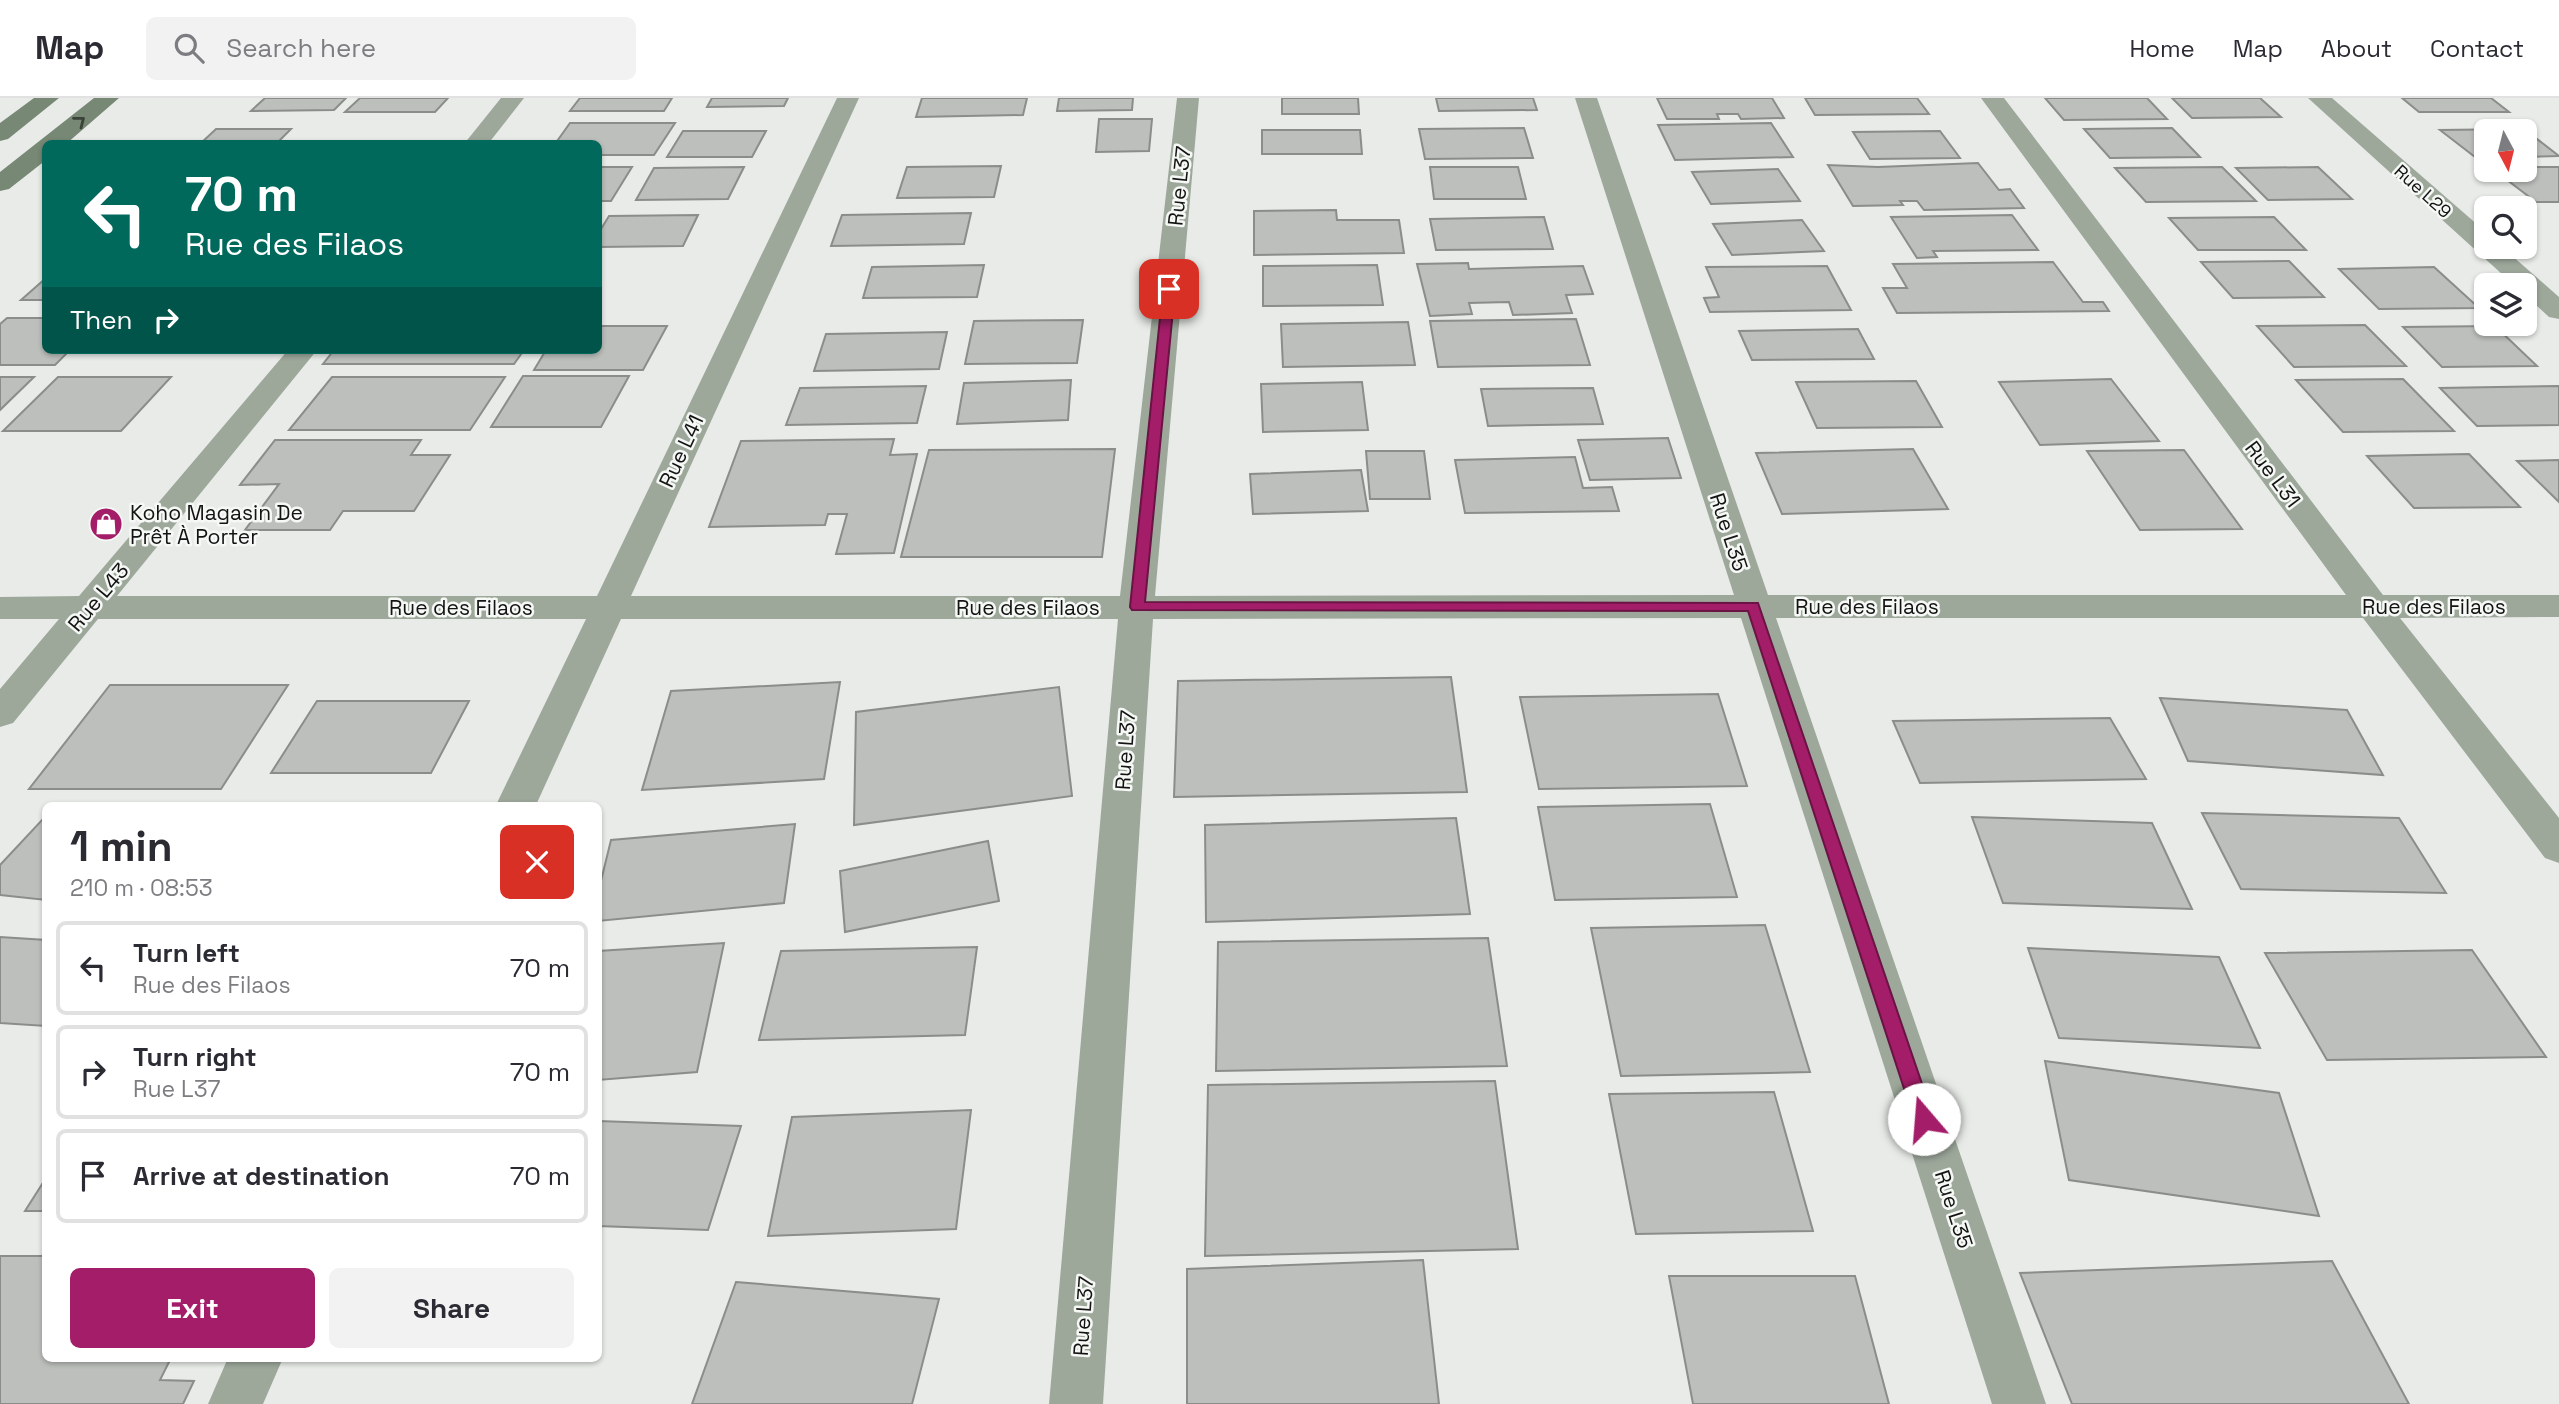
<!DOCTYPE html>
<meta charset="utf-8">
<style>
:root{--surface:#fff;--page:#f2f2f3;--text:#2b2b33;--muted:#7c7c81;--line:#e1e1e2;--accent:#a31d68}
body{margin:0;font-family:"Space Grotesk",sans-serif;background:var(--page);color:var(--text);height:100vh;display:flex;flex-direction:column;font-size:26px;white-space:nowrap}
*{box-sizing:border-box;margin:0}
p{font-size:23px;color:var(--muted)}
.icon{flex:none;width:38px;height:38px;fill:none;stroke:currentColor;stroke-width:2;stroke-linecap:round;stroke-linejoin:round}
.map{position:relative;flex:1;overflow:hidden}
.panel{position:absolute;left:42px;top:704px;width:560px;height:560px;display:flex;flex-direction:column;background:var(--surface);border-radius:10px;box-shadow:0 2px 5px #0004}
.panel>*{flex:none}
.hud{position:absolute;left:42px;top:42px;width:560px;height:214px;border-radius:10px;box-shadow:0 2px 5px #0004;background:#00695c;color:#fff;overflow:hidden}
.needle{width:46px;rotate:173deg}
.tools{position:absolute;left:2474px;top:21px;display:grid;gap:14px}
.tools a{display:grid;place-items:center;width:63px;height:63px;border-radius:10px;background:var(--surface);box-shadow:0 2px 5px #0004;font-size:35px}
.pin{position:absolute;display:grid;place-items:center;width:60px;height:60px;color:#fff;margin:-30px;border-radius:14px;box-shadow:0 4px 10px #0006}
.me{position:absolute;width:77px;margin:-38px;rotate:342deg;stroke-linejoin:round;filter:drop-shadow(0 0 5px #0008)}
.turn{display:flex;align-items:center;gap:24px;height:147px;padding:0 28px;font-size:32px}
.turn .icon{width:91px;height:91px;stroke-width:2.5}
.turn b{display:block;font-size:49px;line-height:60px}
.then{display:flex;align-items:center;height:66px;padding:0 28px;background:#0003;gap:14px;font-size:26px}
.round{display:grid;place-items:center;flex:none;width:74px;height:74px;border-radius:10px;background:var(--page)}
.head{display:flex;align-items:center;justify-content:space-between;height:119px;padding:0 28px}
h1{font-size:42px;font-weight:800;line-height:52px}
.button{display:flex;gap:14px;margin-top:auto;padding:14px 28px}
.button a{flex:1;height:80px;border-radius:10px;background:var(--accent);color:#fff;font-size:28px;font-weight:800;line-height:80px;text-align:center}
.button a+a{background:var(--page);color:var(--text)}
ul{padding:0;list-style:none}
li{display:flex;align-items:center;gap:21px;height:94px;margin:0 14px 10px;padding:0 14px;border:4px solid var(--line);border-radius:10px}
li div{flex:1}
li b{display:block;font-size:26px}
li em{font-style:normal}
header{display:flex;align-items:center;gap:42px;box-sizing:border-box;height:98px;padding:0 35px;background:var(--surface);border-bottom:2px solid var(--line)}
header strong{font-size:33px}
nav{display:flex;gap:38px;margin-inline-start:auto;font-size:24px}
.search{width:490px;height:63px;background:var(--page);display:flex;align-items:center;gap:18px;box-sizing:border-box;padding:0 24px;border-radius:10px;color:var(--muted);font-size:26px}
.map>svg:first-child{display:block}
</style>
<header>
<strong>Map</strong>
<div class="search"><svg class="icon" aria-label="search" viewBox="0 0 24 24"><circle cx="10" cy="10" r="6"/><path d="M15 15l6 6"/></svg>Search here</div>
<nav><a>Home</a><a>Map</a><a>About</a><a>Contact</a></nav>
</header>
<div class="map">
<svg width="2559" height="1306" viewBox="0 0 2559 1306">
<rect width="100%" height="100%" fill="#e8ebe8"/>
<g fill="#bcbfbb" stroke="#8a8d8a" stroke-width="2">
<path d="M265,0H346L334,12L251,13Z"/>
<path d="M360,0H448L435,14H345Z"/>
<path d="M580,0H672L664,13H570Z"/>
<path d="M712,0H788L784,8L707,9Z"/>
<path d="M922,0H1027L1023,17L916,19Z"/>
<path d="M1059,0H1133L1132,12L1057,13Z"/>
<path d="M1282,0H1358L1359,16H1282Z"/>
<path d="M1436,0H1533L1537,12L1439,13Z"/>
<path d="M1657,0H1772L1784,20L1741,21L1738,16H1717L1719,21H1667Z"/>
<path d="M1805,0H1917L1929,16L1815,17Z"/>
<path d="M2045,0H2147L2167,21L2064,22Z"/>
<path d="M2172,0H2260L2281,19L2192,20Z"/>
<path d="M2402,0H2491L2509,14H2419Z"/>
<path d="M1099,21H1152L1149,53L1096,54Z"/>
<path d="M570,25H675L654,57H598V46H555Z"/>
<path d="M1771,25L1793,59L1675,62L1658,27Z"/>
<path d="M1524,30L1533,60L1425,61L1419,31Z"/>
<path d="M2172,30L2200,59L2110,60L2084,31Z"/>
<path d="M216,31H291L276,46H200Z"/>
<path d="M2524,31L2559,58L2525,59V33H2487V59H2475L2440,32Z"/>
<path d="M1262,32H1360L1362,56H1262Z"/>
<path d="M683,33H766L752,59H667Z"/>
<path d="M1940,33L1960,60L1870,61L1853,34Z"/>
<path d="M1978,65L1999,92L2010,91L2024,110L1924,112L1917,103H1900L1903,107L1853,108L1828,67L1878,69Z"/>
<path d="M1001,68L994,99L897,100L907,69Z"/>
<path d="M598,69H632L611,103H598Z"/>
<path d="M744,69L728,101L636,102L654,70Z"/>
<path d="M1430,69H1518L1526,101H1434Z"/>
<path d="M2222,69L2256,103L2146,104L2115,70Z"/>
<path d="M2318,69L2352,101L2268,102L2236,70Z"/>
<path d="M2525,69H2559V104H2536L2494,72H2525Z"/>
<path d="M1778,71L1800,103L1711,106L1692,74Z"/>
<path d="M1336,112L1337,122H1399L1404,155L1254,157V113Z"/>
<path d="M971,115L964,146L831,148L842,117Z"/>
<path d="M698,117L683,148L598,149V136L609,118Z"/>
<path d="M2012,117L2038,152L1933,153L1937,159L1917,160L1891,119Z"/>
<path d="M1544,119L1553,151L1436,152L1430,121Z"/>
<path d="M2274,119L2306,152H2198L2169,120Z"/>
<path d="M1802,122L1824,153L1732,157L1713,126Z"/>
<path d="M2289,163L2324,199L2233,200L2201,164Z"/>
<path d="M2053,164L2083,204H2103L2109,213L1897,215L1883,190H1907L1893,166Z"/>
<path d="M1468,165L1469,171L1583,168L1593,196L1566,197L1572,215L1513,217L1509,204L1469,205L1472,216L1430,218L1417,166Z"/>
<path d="M984,167L977,199L863,200L872,169Z"/>
<path d="M1377,167L1383,207L1263,208V168Z"/>
<path d="M1827,168L1851,212L1710,214L1704,200L1719,199L1706,169Z"/>
<path d="M2434,169L2479,210L2379,211L2339,171Z"/>
<path d="M46,180V202H21Z"/>
<path d="M7,220H46V252H70L55,267H0V226Z"/>
<path d="M1576,221L1590,267L1438,269L1430,223Z"/>
<path d="M1083,222L1077,265L965,266L974,223Z"/>
<path d="M1408,224L1415,267L1283,269L1281,226Z"/>
<path d="M2365,227L2406,268L2294,269L2257,228Z"/>
<path d="M598,228H667L643,272H534L546,252H598Z"/>
<path d="M2495,228L2537,268L2442,269L2403,229Z"/>
<path d="M1858,231L1874,261L1752,262L1739,233Z"/>
<path d="M947,234L939,271L814,273L826,236Z"/>
<path d="M334,252H524L514,266H323Z"/>
<path d="M523,278H629L601,329H491Z"/>
<path d="M0,279H34L0,312Z"/>
<path d="M58,279H171L121,333H3Z"/>
<path d="M332,279H505L470,332H289Z"/>
<path d="M2111,281L2159,343L2040,347L1999,284Z"/>
<path d="M2403,281L2454,333L2343,334L2296,282Z"/>
<path d="M1071,282L1068,322L957,326L964,285Z"/>
<path d="M1916,283L1942,329L1817,330L1796,284Z"/>
<path d="M1362,284L1368,332L1263,334L1261,286Z"/>
<path d="M926,288L917,325L786,327L800,290Z"/>
<path d="M2559,288V327L2477,328L2440,290Z"/>
<path d="M1593,290L1603,326L1488,328L1481,291Z"/>
<path d="M1668,340L1681,380L1590,382L1578,342Z"/>
<path d="M894,341L890,357L917,356L894,455L836,456L847,416H828L825,427L709,429L741,343Z"/>
<path d="M275,342H421L411,357H450L414,413H343L330,432H245L279,386L240,387Z"/>
<path d="M1115,351L1102,459H901L929,352Z"/>
<path d="M1913,351L1948,411L1782,416L1756,355Z"/>
<path d="M2184,352L2242,431L2140,432L2087,353Z"/>
<path d="M1366,353H1424L1430,401H1370Z"/>
<path d="M2469,356L2520,409L2414,410L2367,358Z"/>
<path d="M1575,359L1583,390L1612,389L1619,413L1465,415L1455,362Z"/>
<path d="M2559,362V404L2517,363Z"/>
<path d="M1361,372L1368,413L1253,416L1250,376Z"/>
<path d="M1451,579L1467,694L1174,699L1178,583Z"/>
<path d="M840,584L824,681L642,692L671,593Z"/>
<path d="M110,587H288L221,691H29Z"/>
<path d="M1059,589L1072,698L854,727L856,614Z"/>
<path d="M1718,596L1747,688L1539,691L1520,599Z"/>
<path d="M2160,600L2347,612L2383,677L2188,663Z"/>
<path d="M317,603H469L431,675H271Z"/>
<path d="M2110,620L2146,681L1920,685L1893,623Z"/>
<path d="M1710,706L1737,799L1555,802L1538,709Z"/>
<path d="M2202,715L2399,720L2446,795L2241,791Z"/>
<path d="M1972,719L2152,725L2192,811L2003,805Z"/>
<path d="M1456,720L1470,816L1206,824L1205,727Z"/>
<path d="M42,722L46,723V802L0,797V767Z"/>
<path d="M795,726L784,805L598,823V795L611,742Z"/>
<path d="M988,743L999,803L845,834L840,773Z"/>
<path d="M1765,827L1810,974L1621,978L1591,830Z"/>
<path d="M0,839L46,842V928L0,925Z"/>
<path d="M1488,840L1507,968L1216,973L1218,844Z"/>
<path d="M724,845L697,974L598,982V853Z"/>
<path d="M977,849L965,937L759,942L781,853Z"/>
<path d="M2028,850L2219,859L2260,950L2059,940Z"/>
<path d="M2472,852L2546,959L2327,962L2265,855Z"/>
<path d="M2045,963L2279,995L2319,1118L2069,1082Z"/>
<path d="M1495,983L1518,1151L1205,1158L1208,987Z"/>
<path d="M1774,994L1813,1133L1636,1136L1609,996Z"/>
<path d="M971,1012L956,1131L768,1138L792,1019Z"/>
<path d="M598,1023L741,1028L708,1132L598,1128Z"/>
<path d="M46,1080V1113H25Z"/>
<path d="M0,1158H46V1260H171L160,1282L194,1283L183,1306H0Z"/>
<path d="M1423,1162L1439,1306H1187V1171Z"/>
<path d="M2332,1163L2409,1306H2072L2020,1175Z"/>
<path d="M1669,1178H1855L1889,1306H1693Z"/>
<path d="M736,1184L939,1201L912,1306H692Z"/>
</g>
<g fill="none" stroke-linecap="round" stroke-linejoin="round">
<g fill="#9da89b" fill-rule="evenodd">
<path d="M501,0H524L488,46H464Z"/>
<path d="M837,0H859L631,498H1120L1177,0H1199L1155,498L1734,497L1575,0H1597L1768,497H2346L1981,0H2004L2383,497H2559V519L2400,520L2559,720V765L2545,760L2363,520H1776L2046,1306H1992L1741,520L1153,521L1103,1306H1049L1118,521H621L536,707H496L586,521H98L13,625L0,629V591L59,521H0V499L79,498L288,252H317L117,498H597Z"/>
<path d="M2308,0H2332L2487,135V149H2502L2559,199V221L2549,219L2525,197V187H2514Z"/>
<path d="M228,1260H283L263,1306H208Z"/>
</g>
<g fill="#778875" fill-rule="evenodd">
<path d="M34,0H59L8,41L0,43V25Z"/>
<path d="M94,0H119L66,46H46V62L9,91L0,93V74Z"/>
</g>
</g>
<defs><path id="oneway-chevron" d="M-2-3.5L2.5 0L-2 3.5" fill="none" stroke-width="1.6" stroke-linecap="round" stroke-linejoin="round" transform="scale(1.75)"/></defs>
<use stroke="#3a423a" href="#oneway-chevron" transform="translate(80 23) rotate(-38)"/>
<path fill="#a31d68" stroke="#6a1344" stroke-width="2" d="M1169,187L1175,191L1145,504L1758,505L1934,1021L1931,1027L1924,1030L1917,1027L1914,1021L1748,513L1132,512L1130,509L1163,191Z"/>
<defs>
<symbol id="shop-disc" viewBox="-11 -11 22 22"><circle r="9.5" fill="#a31d68" stroke="#f5f8f5"/><path d="M-5-2.5h2.3a2.7 3.5 0 0 1 5.4 0H5L5.5 6h-11ZM-1.5-2.5h3a1.5 2.3 0 0 0-3 0Z" fill="#fff"/></symbol>
</defs>
<g fill-rule="evenodd">
<use href="#shop-disc" x="87" y="407" width="38" height="38"/>
</g>
<g text-anchor="middle" dominant-baseline="central" stroke-width="5" stroke-linejoin="round" paint-order="stroke">
<g font-size="18" fill="#121312" stroke="#f5f8f5">
<text transform="translate(2423 93) rotate(42)">Rue L29</text>
</g>
<g font-size="21" fill="#121312" stroke="#f5f8f5">
<text transform="translate(1179 88) rotate(-84)">Rue L37</text>
<text transform="translate(681 353) rotate(-65)">Rue L41</text>
<text transform="translate(2273 376) rotate(53)">Rue L31</text>
<text transform="translate(1729 434) rotate(72)">Rue L35</text>
<text transform="translate(98 499) rotate(-50)">Rue L43</text>
<text x="1867" y="508">Rue des Filaos</text>
<text x="2434" y="508">Rue des Filaos</text>
<text x="461" y="509">Rue des Filaos</text>
<text x="1028" y="509">Rue des Filaos</text>
<text transform="translate(1125 652) rotate(-86)">Rue L37</text>
<text transform="translate(1954 1111) rotate(72)">Rue L35</text>
<text transform="translate(1083 1218) rotate(-86)">Rue L37</text>
</g>
<g font-size="21" fill="#121312" stroke="#f5f8f5" text-anchor="start">
<text x="130" y="414">Koho Magasin De<tspan x="130" dy="24">Prêt À Porter</tspan></text>
</g>
</g>
</svg>
<div class="tools">
<a><svg class="needle" viewBox="-14 -14 28 28"><path d="M0-13l5 13h-10z" fill="#e53935"/><path d="M0 13l5-13h-10z" fill="#7c7c81"/></svg></a>
<a><svg class="icon" aria-label="search" viewBox="0 0 24 24"><circle cx="10" cy="10" r="6"/><path d="M15 15l6 6"/></svg></a>
<a><svg class="icon" aria-label="layers" viewBox="0 0 24 24"><path d="M12 4l9 5-9 5-9-5zM3 14l9 5 9-5"/></svg></a>
</div>
<div class="pin" style="left:1169px;top:191px;background:#d93025"><svg class="icon" aria-label="arrive" viewBox="0 0 24 24"><path d="M6 21V4h12l-3 4 3 4H6"/></svg></div>
<svg class="me" style="left:1924px;top:1021px" viewBox="-20 -20 40 40"><circle r="19" fill="#fff"/><path d="M0-13L10 11 0 6-10 11z" fill="#a31d68"/></svg>
<div class="hud">
<div class="turn"><svg class="icon" aria-label="left" viewBox="0 0 24 24"><path d="M17 20v-9H6M10 6l-5 5 5 5"/></svg><div><b>70 m</b>Rue des Filaos</div></div>
<div class="then">Then<svg class="icon" aria-label="right" viewBox="0 0 24 24"><path d="M7 20v-9h11M14 6l5 5-5 5"/></svg></div>
</div>
<section class="panel">
<div class="head"><div><h1>1 min</h1><p>210 m · 08:53</p></div><a class="round" style="background:#d93025;color:#fff"><svg class="icon" aria-label="close" viewBox="0 0 24 24"><path d="M6 6l12 12M18 6L6 18"/></svg></a></div>
<ul>
<li><svg class="icon" aria-label="left" viewBox="0 0 24 24"><path d="M17 20v-9H6M10 6l-5 5 5 5"/></svg><div><b>Turn left</b><p>Rue des Filaos</p></div><em>70 m</em></li>
<li><svg class="icon" aria-label="right" viewBox="0 0 24 24"><path d="M7 20v-9h11M14 6l5 5-5 5"/></svg><div><b>Turn right</b><p>Rue L37</p></div><em>70 m</em></li>
<li><svg class="icon" aria-label="arrive" viewBox="0 0 24 24"><path d="M6 21V4h12l-3 4 3 4H6"/></svg><div><b>Arrive at destination</b></div><em>70 m</em></li>
</ul>
<div class="button"><a>Exit</a><a>Share</a></div>
</section>
</div>
